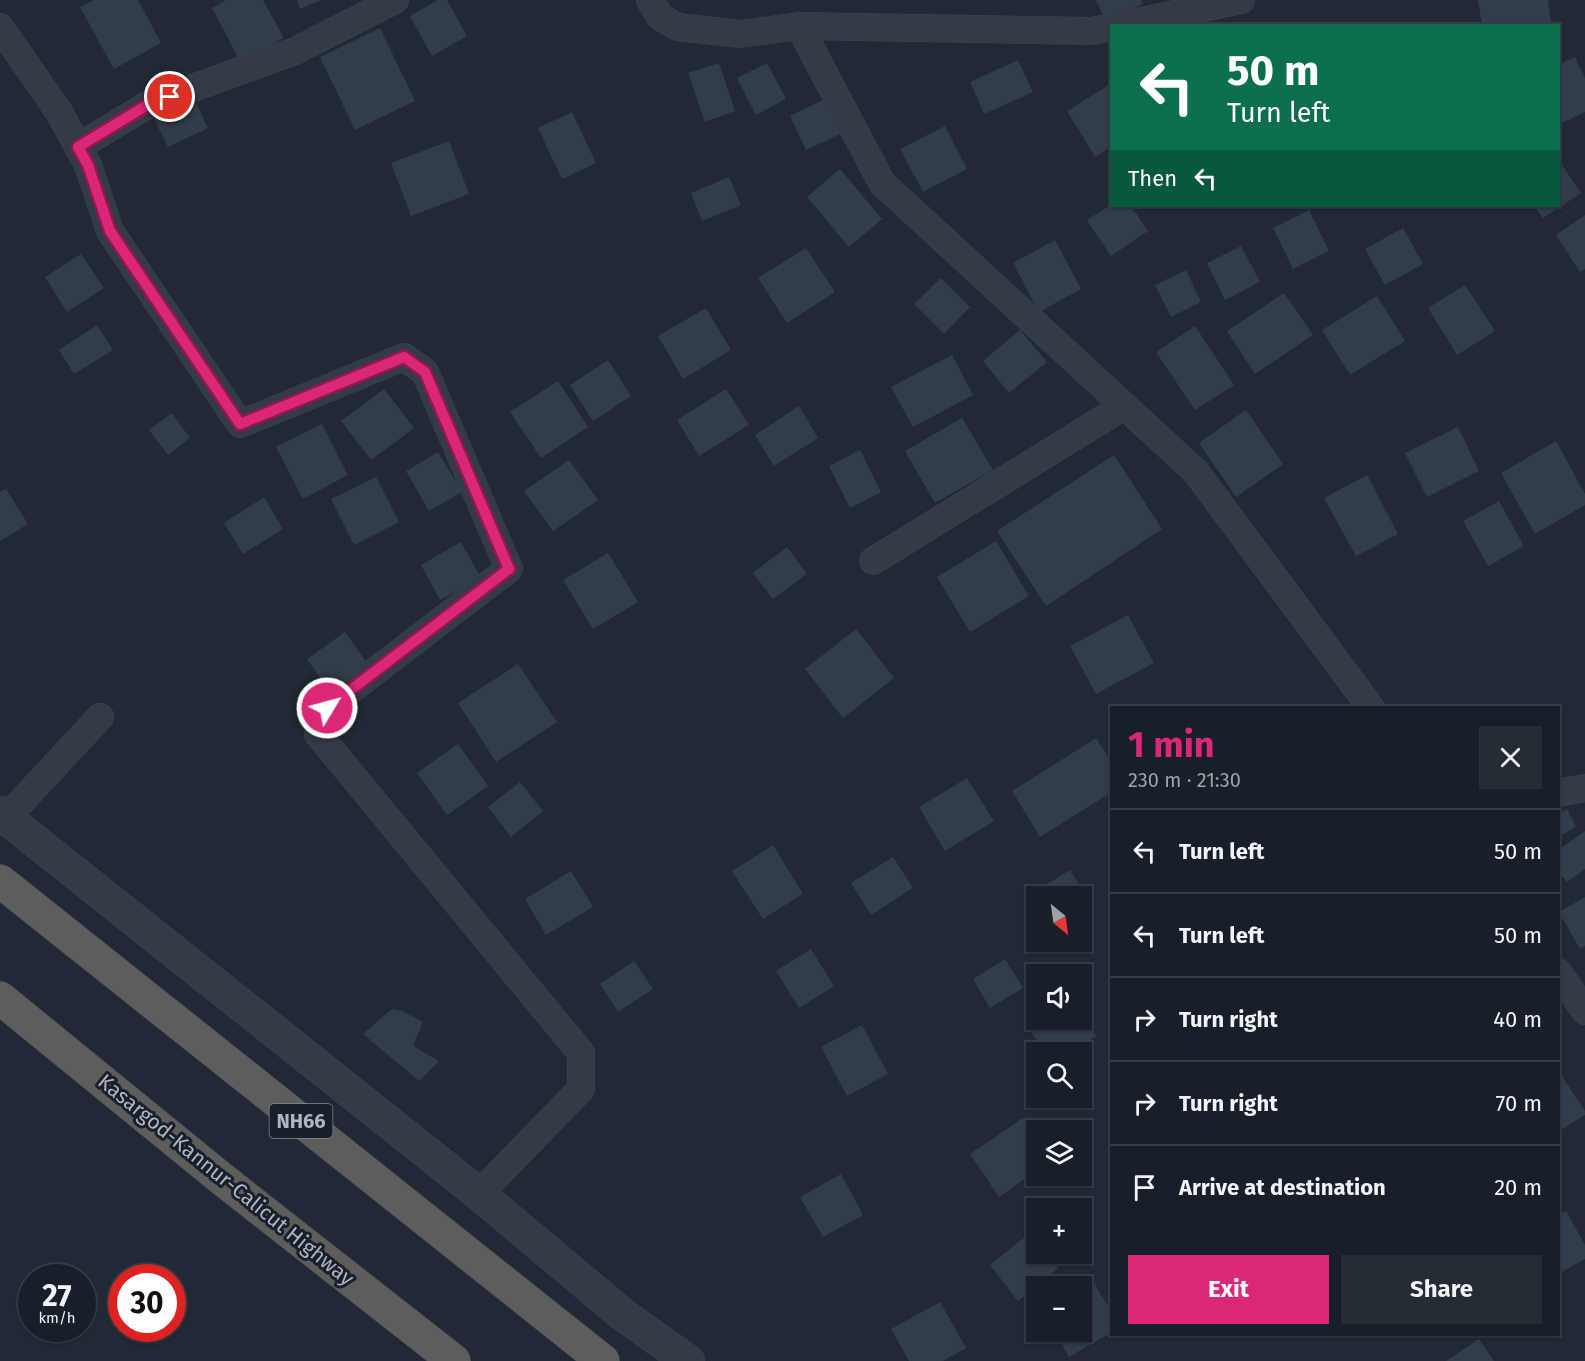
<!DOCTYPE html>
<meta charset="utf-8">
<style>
:root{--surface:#181f28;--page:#252c34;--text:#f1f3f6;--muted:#9fa2a8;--line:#363d45;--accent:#db2777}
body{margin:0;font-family:"Fira Sans",sans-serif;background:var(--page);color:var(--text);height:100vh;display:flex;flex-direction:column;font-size:22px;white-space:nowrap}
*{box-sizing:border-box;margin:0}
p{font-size:20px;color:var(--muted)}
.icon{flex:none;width:33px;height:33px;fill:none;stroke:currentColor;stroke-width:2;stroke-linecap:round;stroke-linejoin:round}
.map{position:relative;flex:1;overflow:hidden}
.drawer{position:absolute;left:1110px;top:706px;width:450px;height:630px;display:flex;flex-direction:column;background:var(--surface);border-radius:0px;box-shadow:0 2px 4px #0004,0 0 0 2px var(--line)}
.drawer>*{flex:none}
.top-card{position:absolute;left:1110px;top:24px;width:450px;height:183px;border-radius:0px;box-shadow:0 2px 4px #0004,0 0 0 2px var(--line);background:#0b6e4f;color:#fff;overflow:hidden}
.needle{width:39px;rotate:151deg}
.buttons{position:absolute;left:1026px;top:886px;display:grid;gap:12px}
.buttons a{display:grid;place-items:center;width:66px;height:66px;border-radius:0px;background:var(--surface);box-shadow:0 2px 4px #0004,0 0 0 2px var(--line);font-size:30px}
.speed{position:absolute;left:18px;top:1264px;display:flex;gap:12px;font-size:30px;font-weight:700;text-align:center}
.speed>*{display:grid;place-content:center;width:78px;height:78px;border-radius:50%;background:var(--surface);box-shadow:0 2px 4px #0004,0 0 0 2px var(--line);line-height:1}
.speed small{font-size:15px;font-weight:400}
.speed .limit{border:9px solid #d22;background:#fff;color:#111}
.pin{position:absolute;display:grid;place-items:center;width:51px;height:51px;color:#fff;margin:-26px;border:3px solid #fff;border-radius:50%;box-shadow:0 2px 6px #0007}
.me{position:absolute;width:66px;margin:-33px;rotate:53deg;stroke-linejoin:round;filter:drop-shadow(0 0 4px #0008)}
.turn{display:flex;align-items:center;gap:21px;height:126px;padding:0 18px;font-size:27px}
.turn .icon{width:78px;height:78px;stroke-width:2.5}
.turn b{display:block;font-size:42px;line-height:51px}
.then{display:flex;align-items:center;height:57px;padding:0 18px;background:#0003;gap:12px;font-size:22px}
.round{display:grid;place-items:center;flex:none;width:63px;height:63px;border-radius:0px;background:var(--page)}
.overview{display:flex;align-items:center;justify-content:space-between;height:102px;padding:0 18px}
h1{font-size:36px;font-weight:700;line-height:45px;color:var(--accent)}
.cta{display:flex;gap:12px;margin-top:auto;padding:12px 18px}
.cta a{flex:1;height:69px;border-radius:0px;background:var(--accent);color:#fff;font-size:24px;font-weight:700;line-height:69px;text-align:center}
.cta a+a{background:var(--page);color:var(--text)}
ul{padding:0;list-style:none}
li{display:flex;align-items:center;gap:18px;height:84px;padding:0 18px;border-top:2px solid var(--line)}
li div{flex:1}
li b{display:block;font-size:22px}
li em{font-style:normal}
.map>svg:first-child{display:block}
</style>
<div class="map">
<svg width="1585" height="1361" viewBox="0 0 1585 1361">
<rect width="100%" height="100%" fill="#202935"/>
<g fill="#323d4b">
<path d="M94,0H138L161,43L114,69L80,7Z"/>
<path d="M226,0H263L284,38L240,61L212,8Z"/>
<path d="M297,0H321L300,9Z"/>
<path d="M438,0H447L467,36L432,56L410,16Z"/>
<path d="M1096,0H1141L1143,4L1105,20Z"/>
<path d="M1478,0H1548L1551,23L1538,26H1482Z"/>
<path d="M380,28L415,101L355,130L320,57Z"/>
<path d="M1575,57L1585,78V112L1558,125V65Z"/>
<path d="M1018,60L1033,92L984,114L970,82Z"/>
<path d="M719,63L735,111L705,122L688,73Z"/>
<path d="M767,63L786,99L756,115L737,78Z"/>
<path d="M1112,83V146L1095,157L1067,111Z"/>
<path d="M194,98L208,128L168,147L153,117Z"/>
<path d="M823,100L840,134L806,150L790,116Z"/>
<path d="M572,112L596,163L562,179L538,128Z"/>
<path d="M945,126L967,169L923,192L900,149Z"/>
<path d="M449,141L469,194L411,216L391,163Z"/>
<path d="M1558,159L1581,193L1543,218L1534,206H1558Z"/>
<path d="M840,169L882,219L849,247L807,197Z"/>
<path d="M729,177L741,205L702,221L691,193Z"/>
<path d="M1112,204L1131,206L1148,231L1111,256L1087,220Z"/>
<path d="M1309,210L1329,251L1293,269L1273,228Z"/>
<path d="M1585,215V269L1580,272L1556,235Z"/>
<path d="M1403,228L1423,264L1385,285L1365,249Z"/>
<path d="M1055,240L1081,289L1039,312L1013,263Z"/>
<path d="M1241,246L1260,282L1225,300L1207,263Z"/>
<path d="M806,248L835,292L787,323L758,278Z"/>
<path d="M81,254L104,288L67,312L45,277Z"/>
<path d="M1186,270L1201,302L1171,317L1155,285Z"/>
<path d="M941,278L970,307L944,334L914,304Z"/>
<path d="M1465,285L1495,331L1457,355L1428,308Z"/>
<path d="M1284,293L1313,335L1255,374L1227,331Z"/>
<path d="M1377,296L1405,341L1350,375L1322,330Z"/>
<path d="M706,308L731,350L683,379L658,336Z"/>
<path d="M97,325L113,350L74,374L59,350Z"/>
<path d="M1195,326L1234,385L1195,410L1156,352Z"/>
<path d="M1020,330L1047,362L1009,393L983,361Z"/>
<path d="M952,355L973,395L913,427L891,387Z"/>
<path d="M608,360L631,396L593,421L570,385Z"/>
<path d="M558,381L588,427L541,458L510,412Z"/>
<path d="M384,389L414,428L371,460L341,421Z"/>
<path d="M726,389L749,425L699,456L677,420Z"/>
<path d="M799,406L818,438L774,466L755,435Z"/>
<path d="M1246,410L1283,464L1236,497L1199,443Z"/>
<path d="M172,413L190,438L168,455L149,430Z"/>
<path d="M962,418L993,470L935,503L905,451Z"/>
<path d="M322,424L348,475L303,499L276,447Z"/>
<path d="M1458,427L1479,471L1427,497L1405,453Z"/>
<path d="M1556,441L1585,494V505L1535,534L1501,473Z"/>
<path d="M860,450L881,492L850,508L829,466Z"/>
<path d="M438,452L462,492L429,511L406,471Z"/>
<path d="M1114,455L1162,529L1046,606L997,531Z"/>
<path d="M569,460L598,500L553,531L524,491Z"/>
<path d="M1367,475L1398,534L1356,556L1324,498Z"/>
<path d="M376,477L399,522L354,545L331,499Z"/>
<path d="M6,489L28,524L0,541V492Z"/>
<path d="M264,497L283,529L243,554L224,523Z"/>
<path d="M1499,501L1524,546L1488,566L1463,521Z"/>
<path d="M996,541L1029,596L970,632L937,577Z"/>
<path d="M461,542L481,578L440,600L421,565Z"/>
<path d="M787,547L807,574L773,599L753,573Z"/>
<path d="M608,553L638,602L593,629L563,580Z"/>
<path d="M1128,615L1154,663L1096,694L1070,646Z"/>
<path d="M856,629L894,678L843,718L805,669Z"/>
<path d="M345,632L366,662L328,689L307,659Z"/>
<path d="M518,664L557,722L496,762L458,703Z"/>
<path d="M1096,738L1112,763V792L1040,837L1012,791Z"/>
<path d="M458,744L488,786L447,815L417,773Z"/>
<path d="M967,778L994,821L945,851L919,807Z"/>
<path d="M520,782L543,811L511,837L488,807Z"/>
<path d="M1567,809L1576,827L1558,837V813Z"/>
<path d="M1585,831V869L1567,882L1558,870V850Z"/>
<path d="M773,845L803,894L763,919L732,871Z"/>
<path d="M893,857L913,888L871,915L851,883Z"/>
<path d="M1070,870L1093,908L1082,915V897H1036V903L1031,894Z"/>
<path d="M571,871L593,907L546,935L525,899Z"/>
<path d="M1585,897V946L1580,949L1559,912Z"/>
<path d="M811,949L834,986L799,1008L776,971Z"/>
<path d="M1005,959L1023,988L990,1008L973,979Z"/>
<path d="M634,961L653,989L618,1012L600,984Z"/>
<path d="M392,1009L402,1011L423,1022L413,1046L439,1061L419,1081L363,1034Z"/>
<path d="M1036,1013V1020H1082V1014L1096,1036L1070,1053H1045L1024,1021Z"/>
<path d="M862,1025L888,1074L847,1096L821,1047Z"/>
<path d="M1558,1070L1585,1111V1115L1558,1132Z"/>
<path d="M1023,1118L1036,1138V1171L999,1197L970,1154Z"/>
<path d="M841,1174L863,1215L823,1237L800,1197Z"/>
<path d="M1566,1211L1585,1245V1259L1558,1274V1215Z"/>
<path d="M1030,1233L1036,1241V1254H1047L1058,1268L1018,1301L990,1265Z"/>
<path d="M1094,1283L1112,1313V1332L1069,1357L1055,1332H1082V1290Z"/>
<path d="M940,1302L966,1348L943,1361H909L891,1329Z"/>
<path d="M1479,1339L1494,1361H1446Z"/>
</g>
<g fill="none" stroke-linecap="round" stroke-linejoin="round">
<defs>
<g id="minor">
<path d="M650,0L660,17L678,27L740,34L799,26L882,183L1196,472L1371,708"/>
<path d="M799,26L1091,31L1112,27"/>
<path d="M1118,26L1241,0"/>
<path d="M0,27L59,112L88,165L110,231L240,424L404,357L425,372L509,569L327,708L318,734L581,1053V1089L479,1194"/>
<path d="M78,147L149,104L295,51L395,0"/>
<path d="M873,561L1124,406"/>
<path d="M1558,793L1585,788"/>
<path d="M6,818L100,717"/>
<path d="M1558,972L1585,1011"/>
</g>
<path id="tertiary" d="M0,813L479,1194L622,1314L688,1361"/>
<g id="trunk">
<path d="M0,881L603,1361"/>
<path d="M0,998L222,1179L454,1361"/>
</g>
</defs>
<use href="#minor" stroke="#3c444f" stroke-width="28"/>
<use href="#tertiary" stroke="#3c444f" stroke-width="34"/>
<use href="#trunk" stroke="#3d4650" stroke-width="34"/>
<use href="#minor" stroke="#333b45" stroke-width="27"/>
<use href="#tertiary" stroke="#333b45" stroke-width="33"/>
<use href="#trunk" stroke="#5e5d5b" stroke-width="33"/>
</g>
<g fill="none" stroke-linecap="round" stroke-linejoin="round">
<defs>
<path id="route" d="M170,97L149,104L78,147L88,165L110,231L240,424L404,357L425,372L509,569L327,708"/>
</defs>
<use href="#route" stroke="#8e194d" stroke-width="15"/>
<use href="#route" stroke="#db2777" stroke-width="10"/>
</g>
<g text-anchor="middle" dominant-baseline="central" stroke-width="6" stroke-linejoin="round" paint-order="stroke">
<rect fill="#18202a" stroke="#808994" stroke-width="1.5" x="269.5" y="1104" width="63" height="34" rx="4.5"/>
<g font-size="20" font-weight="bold" fill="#adb6c2">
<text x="301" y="1121">NH66</text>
</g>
<g font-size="21" fill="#adb6c2" stroke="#18202a">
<text transform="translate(226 1180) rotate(39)">Kasargod-Kannur-Calicut Highway</text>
</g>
</g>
</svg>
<div class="buttons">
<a><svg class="needle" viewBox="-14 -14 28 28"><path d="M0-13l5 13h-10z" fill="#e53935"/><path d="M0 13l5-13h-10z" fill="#9fa2a8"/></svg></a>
<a><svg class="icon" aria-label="sound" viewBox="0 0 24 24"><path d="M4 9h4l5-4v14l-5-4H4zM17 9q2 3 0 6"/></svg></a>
<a><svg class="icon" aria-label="search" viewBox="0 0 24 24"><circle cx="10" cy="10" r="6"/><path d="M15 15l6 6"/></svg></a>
<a><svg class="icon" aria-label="layers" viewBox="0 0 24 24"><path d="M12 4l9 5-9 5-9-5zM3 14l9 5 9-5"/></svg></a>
<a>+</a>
<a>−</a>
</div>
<div class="speed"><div>27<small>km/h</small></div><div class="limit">30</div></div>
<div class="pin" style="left:170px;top:97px;background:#d93025"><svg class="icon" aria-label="arrive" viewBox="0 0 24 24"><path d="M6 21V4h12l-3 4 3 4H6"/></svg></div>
<svg class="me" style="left:327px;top:708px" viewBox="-20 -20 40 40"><circle r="17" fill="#db2777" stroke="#fff" stroke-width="3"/><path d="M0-11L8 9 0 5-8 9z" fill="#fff"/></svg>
<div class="top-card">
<div class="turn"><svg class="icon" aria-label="left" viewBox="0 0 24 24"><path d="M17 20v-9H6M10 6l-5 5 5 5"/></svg><div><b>50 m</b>Turn left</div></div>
<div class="then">Then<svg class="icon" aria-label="left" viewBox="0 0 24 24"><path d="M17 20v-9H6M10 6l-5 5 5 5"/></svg></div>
</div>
<section class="drawer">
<div class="overview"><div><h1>1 min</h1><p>230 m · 21:30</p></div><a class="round"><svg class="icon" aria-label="close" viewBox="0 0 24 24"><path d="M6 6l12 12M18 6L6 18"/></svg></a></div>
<ul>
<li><svg class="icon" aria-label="left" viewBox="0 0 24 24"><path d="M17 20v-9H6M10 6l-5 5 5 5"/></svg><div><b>Turn left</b></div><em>50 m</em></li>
<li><svg class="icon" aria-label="left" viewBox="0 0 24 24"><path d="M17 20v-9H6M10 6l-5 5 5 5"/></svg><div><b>Turn left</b></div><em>50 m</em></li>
<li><svg class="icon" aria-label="right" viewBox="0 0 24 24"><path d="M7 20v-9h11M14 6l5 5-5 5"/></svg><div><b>Turn right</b></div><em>40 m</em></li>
<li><svg class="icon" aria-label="right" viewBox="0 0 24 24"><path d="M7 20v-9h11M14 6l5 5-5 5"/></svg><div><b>Turn right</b></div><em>70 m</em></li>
<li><svg class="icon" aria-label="arrive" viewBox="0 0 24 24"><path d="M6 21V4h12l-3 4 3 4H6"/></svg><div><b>Arrive at destination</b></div><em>20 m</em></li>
</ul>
<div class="cta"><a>Exit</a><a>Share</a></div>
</section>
</div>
